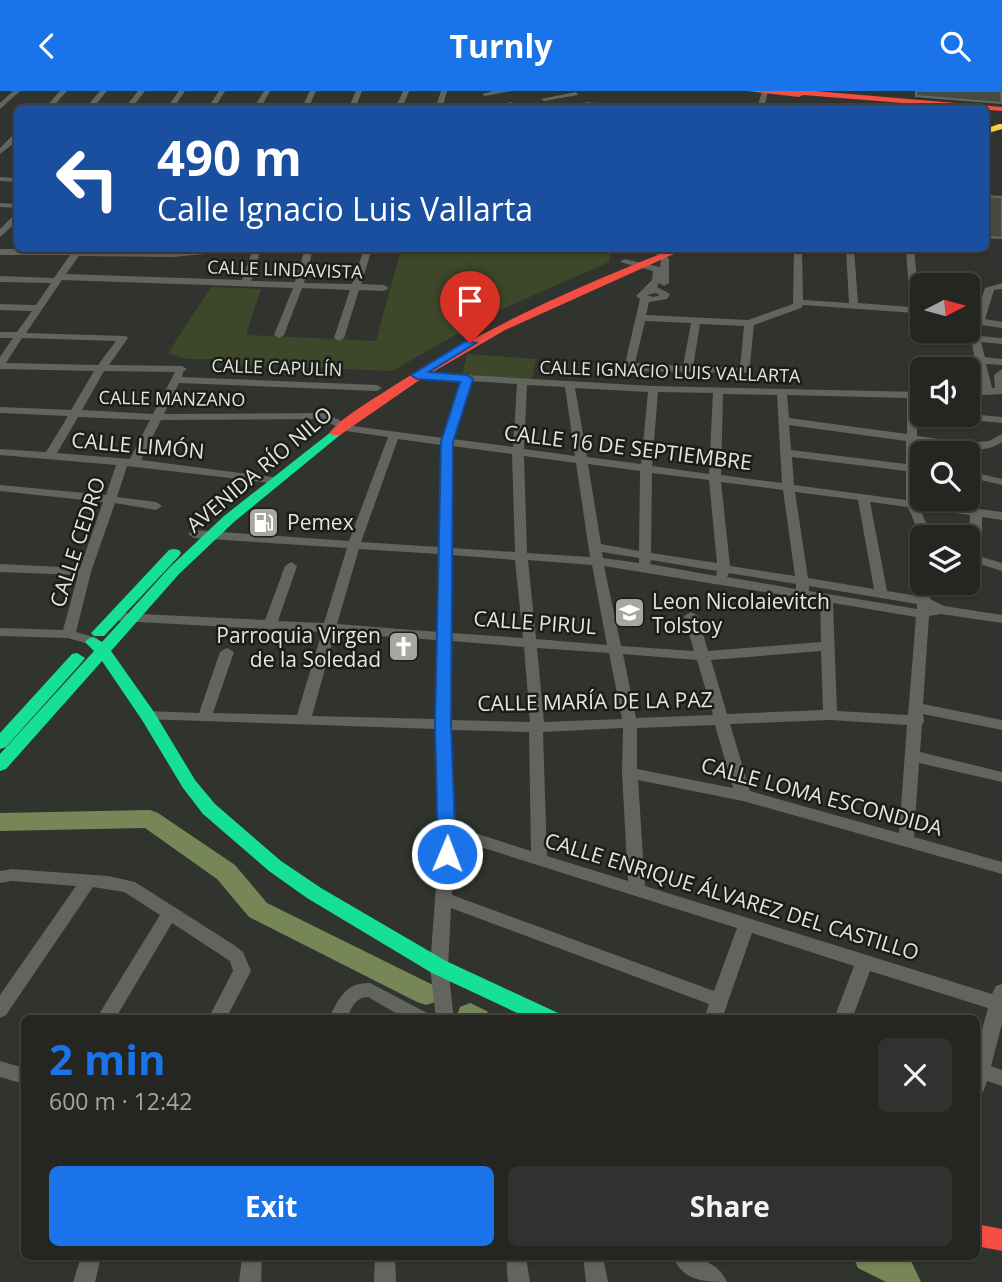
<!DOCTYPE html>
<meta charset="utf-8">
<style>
:root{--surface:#252622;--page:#31322f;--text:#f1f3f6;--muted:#a3a5a5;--line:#424340;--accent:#1a73e8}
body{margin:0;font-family:"Open Sans",sans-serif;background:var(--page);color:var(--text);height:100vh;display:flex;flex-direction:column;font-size:26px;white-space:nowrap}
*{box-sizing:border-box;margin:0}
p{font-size:23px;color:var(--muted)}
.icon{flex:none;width:38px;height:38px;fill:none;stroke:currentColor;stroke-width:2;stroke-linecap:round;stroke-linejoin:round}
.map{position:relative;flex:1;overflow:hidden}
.drawer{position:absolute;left:21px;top:924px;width:959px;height:245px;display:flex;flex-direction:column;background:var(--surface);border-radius:10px;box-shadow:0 2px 5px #0004,0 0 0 2px var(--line)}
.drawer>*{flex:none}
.top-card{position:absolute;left:14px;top:14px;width:975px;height:147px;border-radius:10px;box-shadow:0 2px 5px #0004,0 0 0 2px var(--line);background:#1a4fa0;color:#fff;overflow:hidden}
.needle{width:46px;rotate:84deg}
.controls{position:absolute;left:910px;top:182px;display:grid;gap:14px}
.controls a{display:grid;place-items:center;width:70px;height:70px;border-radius:10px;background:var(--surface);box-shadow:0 2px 5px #0004,0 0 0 2px var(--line);font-size:35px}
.pin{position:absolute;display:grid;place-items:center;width:60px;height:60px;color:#fff;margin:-72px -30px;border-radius:50% 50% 50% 0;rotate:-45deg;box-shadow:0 0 7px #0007}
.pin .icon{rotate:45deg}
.me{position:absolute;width:77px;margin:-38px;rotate:1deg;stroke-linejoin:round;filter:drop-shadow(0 0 5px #0008)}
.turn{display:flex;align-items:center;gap:24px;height:147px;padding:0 28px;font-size:32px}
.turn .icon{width:91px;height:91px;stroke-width:2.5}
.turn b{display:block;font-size:49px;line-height:60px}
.round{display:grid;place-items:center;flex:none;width:74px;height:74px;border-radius:10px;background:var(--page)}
.head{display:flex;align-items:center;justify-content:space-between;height:119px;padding:0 28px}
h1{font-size:42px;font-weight:700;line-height:52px;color:var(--accent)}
.cta{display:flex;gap:14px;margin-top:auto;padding:14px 28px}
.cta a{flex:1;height:80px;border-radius:10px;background:var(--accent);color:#fff;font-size:28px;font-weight:700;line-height:80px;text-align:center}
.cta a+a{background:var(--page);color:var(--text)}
header{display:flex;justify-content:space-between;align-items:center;height:91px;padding:0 28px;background:var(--accent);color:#fff;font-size:32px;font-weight:700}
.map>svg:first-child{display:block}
</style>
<header><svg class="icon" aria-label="back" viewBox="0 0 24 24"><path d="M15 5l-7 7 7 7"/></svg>Turnly<svg class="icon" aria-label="search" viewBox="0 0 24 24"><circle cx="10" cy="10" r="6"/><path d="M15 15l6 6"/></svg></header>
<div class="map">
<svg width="1002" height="1191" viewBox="0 0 1002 1191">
<rect width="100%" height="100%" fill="#31332e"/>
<g fill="#3e4729">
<path d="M401,158H611L609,171L500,219L392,280L214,273L218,268H187L168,262L211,196L261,198L246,244L376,250Z"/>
<path d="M467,263L536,268L532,289L462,284Z"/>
</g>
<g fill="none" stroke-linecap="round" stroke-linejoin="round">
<g fill="#778656" fill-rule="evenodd">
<path d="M150,719L158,722L235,774L267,812L435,895L439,903L435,911L426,914L417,911L249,826L217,788L145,737L0,740V722Z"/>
<path d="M470,912L487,920L490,928H458L457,924L460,916Z"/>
<path d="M853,1166H902L911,1170L921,1191H886L858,1177Z"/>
</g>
</g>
<g fill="#474a3e" stroke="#656762" stroke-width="2">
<path d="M916,0H1001L1002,12L916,5Z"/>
<path d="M985,105L1002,106V147L985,146Z"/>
</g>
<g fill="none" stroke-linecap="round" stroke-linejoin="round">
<g fill="#62655e" fill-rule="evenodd">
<path d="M13,0H20L0,18V12Z"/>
<path d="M60,0H67L51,18H44Z"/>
<path d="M100,0H107L92,18H85Z"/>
<path d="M138,0H145L131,18H124Z"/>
<path d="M179,0H185L173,18H166Z"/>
<path d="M219,0H225L214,18H207Z"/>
<path d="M264,0H270L260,18H253Z"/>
<path d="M310,0H316L308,18H301Z"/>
<path d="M356,0H362L355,18H348Z"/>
<path d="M403,0H409L402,18H395Z"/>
<path d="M441,0H447L442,18H435Z"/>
<path d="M493,0H512L485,5L482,3Z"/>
<path d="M762,0H768L764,18H757Z"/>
<path d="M576,1L578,4L544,10L541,8Z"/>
<path d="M512,11L514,14L483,18L486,16Z"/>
<path d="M586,11L637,16L640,18L584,14Z"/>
<path d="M15,42H18V49L0,63V57Z"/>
<path d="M0,86L18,87V91L0,90Z"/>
<path d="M0,112L18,113V117L0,116Z"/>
<path d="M15,123H18V130L0,146V138Z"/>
<path d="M0,158H83L82,159L174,160L230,158L226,161L174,166L79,165L66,183L242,189L253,158H261L251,190L295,191L305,158H313L304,192L352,193L364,158H372L361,193L384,194L389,197L384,200L359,199L344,247L339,250L334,247L350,199L302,197L284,244L279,247L274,244L293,197L62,189L26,242L126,245L128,247L109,274L182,275L187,278L183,281L182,286L377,294L382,297L377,300L179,292L164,323L323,322L353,335L443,347L461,290L413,286V282L417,281L653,295L922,301V307H917V345L968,352L989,350L1002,343V351C980,367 942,355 918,351V410L1002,421V429L982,426V466L1002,472V480L976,472L968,473L970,424L920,418L932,446H922V449L908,416L870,411L887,500L918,505L919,492L922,489V492H931L930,508L944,515L1002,524V532L941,523L929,525L923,613L1002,629V639L923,623L924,630L922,634L920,661L1002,681V691L919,672L914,746L1002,771V783L743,710L638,689L645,795L992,903L996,895L1002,893V933L991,975L1002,979V995L987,990L983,1001L976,1003V960L988,917L870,880L852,928H834L854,875L752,842L722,928H704L709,913L451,817L448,876L454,928H436L430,876L440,740L436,638L143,628L141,625L148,620L199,622L220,561L227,557L234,561L213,622L297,624L322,541L120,530L113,526L120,522L265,529L285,475L291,471L297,475L278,530L324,532L347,457L194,447L188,443L194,439L349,450L388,346L346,340L321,328L161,329L141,369L272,386L278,389L272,392L127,375L117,406L156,411L162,415L156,419L115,412L91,481L76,541L97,547L99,550L97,553L92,554L68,547L0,545V537L63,539L78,484L0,481V473L80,477L103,411L0,400V394L106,404L116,374L0,364V358L46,361L68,325L0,322V316L71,319L94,280L0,278V266L13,247H0V241H17L32,220L0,219V213L36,214L51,192L0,191V185L54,187L70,164H0ZM22,247L116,250L98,274L6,272ZM104,280L175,281L153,323L82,319ZM471,290L517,293L513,356L453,348ZM527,294L565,296L575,365L524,358ZM575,297L648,301L641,373L587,366ZM658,301L713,302L709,383L652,375ZM723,303L777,304L782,392L721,384ZM787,304L907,307V343L789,327ZM78,326L150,329L130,368L57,362ZM789,334L906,350V373L791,359ZM398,348L441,354L439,456L361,451ZM452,355L512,363L515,461L452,457ZM524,365L576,372L590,466L527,462ZM792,366L906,380V409L794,394ZM588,373L640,380L639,460L601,453ZM652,382L709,389L717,472L651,462ZM721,391L783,399L795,485L730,475ZM795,401L858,409L874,498L808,487ZM359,458L439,463L438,541L337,533ZM602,461L639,467V472L603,467ZM452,464L515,469L523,547L451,542ZM528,469L592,474L607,554L536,548ZM651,469L717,480L716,485L650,473ZM604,475L820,510L821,551L708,560L698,525L691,521L684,525L694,560L621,555ZM729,482L796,493V498L727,486ZM809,495L917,513V518L809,500ZM833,512L916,526L908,624L837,620ZM335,542L437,549L436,628L312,625ZM451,550L524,556L530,631L450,629ZM537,557L609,562L622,628L544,631ZM821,560L823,619L727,623L711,569ZM623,563L697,569L713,624L636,627ZM830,629L907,634L899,742L750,700L730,633ZM715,634L733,697L637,678V637ZM623,637L622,682L628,790L547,765L543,641ZM451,639L529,641L531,760L456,736ZM455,748L737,837L714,900L452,804Z"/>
<path d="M646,158H660L669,168V192L664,195L659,192L657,196L670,203L667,208L649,211L646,224L748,229L793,213L794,158H802L803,209L849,212L846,158H854L858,212L910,216L906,158H914L920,219L915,222L803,214L801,217L754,234L749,282L635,280L625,273L640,208L636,205L652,189L653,180L620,171L624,168L660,176L661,168L654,161ZM656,202L660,204L653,206L647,204ZM645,230L691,232L683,275L635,272ZM700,233L744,235L740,277L693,276Z"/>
<path d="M1002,192V198L994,199L985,228L1002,231V237L981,234L975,228L985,197Z"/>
<path d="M974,238L977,239L980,245L1002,247V253L981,251L985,266L1002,268V274L986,273L992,297H995L994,284L1002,278V303L968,305V299L982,298L969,241Z"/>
<path d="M968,323L1002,326V332L948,327L943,324Z"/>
<path d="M968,380L1002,388V394L968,386Z"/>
<path d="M945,492H957V494L951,498L946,497Z"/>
<path d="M12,778L108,785L135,791L234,854L243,861L251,880L226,928H208L233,880L230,870L172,832L115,928H96L160,824L124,801L93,796L6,924L0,927V904L76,795L12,790L0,792V780Z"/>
<path d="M370,892L429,923L432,928H406L368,906C355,906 351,918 347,928H329C338,908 346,891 370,892Z"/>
<path d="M0,970L24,977V993L0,986Z"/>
<path d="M81,1166H101L95,1191H73Z"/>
<path d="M242,1166H262L261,1191H239Z"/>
<path d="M375,1166H395L396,1191H374Z"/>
<path d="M506,1166H526L530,1191H508Z"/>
<path d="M583,1166H603L608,1191H586Z"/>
<path d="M673,1166C693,1164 717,1169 727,1191C704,1191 683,1190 673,1166Z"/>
</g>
<g fill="#16e098" fill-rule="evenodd">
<path d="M336,337L342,341L340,344L234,431L179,483L111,560L154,621L195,689L215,713L281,770L321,797L446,870L558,922L561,928H530L432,882L307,807L269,780L203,723L183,697L142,629L102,570L6,678L0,680V663L94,560L85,551L88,548L93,546L102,551L169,477L224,425Z"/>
<path d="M174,458L179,459L181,462L179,465L104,545H94L91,542L94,539L169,459Z"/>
<path d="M77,562L85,567L82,571L6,656L0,658V642L72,563Z"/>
</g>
<path fill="#ffcf43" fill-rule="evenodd" d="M999,33H1002V38L985,43V38Z"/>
<g fill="#f24e42" fill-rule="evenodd">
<path d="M747,0H815L1002,16V20L803,4L799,6Z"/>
<path d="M673,158H685L505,239L421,288L340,344H332L330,341C347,322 374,308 395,294C482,238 576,196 673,158Z"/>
<path d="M976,1133L1002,1138V1160L976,1155Z"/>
</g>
</g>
<path fill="#1a73e8" stroke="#114b97" stroke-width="2" d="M466,250L476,252L429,281L467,284L473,288L453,351L451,633L456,763L453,768H440L438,763L435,633L441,351L460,291L417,288L411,284Z"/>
<defs>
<symbol id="fuel-square" viewBox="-11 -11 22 22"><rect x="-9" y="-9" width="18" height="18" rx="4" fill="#a5a7a0" stroke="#1b1d18"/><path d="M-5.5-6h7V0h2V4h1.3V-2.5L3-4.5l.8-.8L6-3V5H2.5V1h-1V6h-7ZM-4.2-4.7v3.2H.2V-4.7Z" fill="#fff"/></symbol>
<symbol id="school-square" viewBox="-11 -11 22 22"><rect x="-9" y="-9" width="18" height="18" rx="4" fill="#a5a7a0" stroke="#1b1d18"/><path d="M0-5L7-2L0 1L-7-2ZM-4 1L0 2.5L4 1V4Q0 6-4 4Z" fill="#fff"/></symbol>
<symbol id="church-square" viewBox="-11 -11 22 22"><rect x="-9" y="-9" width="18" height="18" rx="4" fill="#a5a7a0" stroke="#1b1d18"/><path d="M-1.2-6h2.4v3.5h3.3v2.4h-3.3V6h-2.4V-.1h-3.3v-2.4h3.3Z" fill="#fff"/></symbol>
</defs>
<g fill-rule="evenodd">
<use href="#fuel-square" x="246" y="414" width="35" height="35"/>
<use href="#school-square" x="612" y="504" width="35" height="35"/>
<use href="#church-square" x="386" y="538" width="35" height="35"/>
</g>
<g text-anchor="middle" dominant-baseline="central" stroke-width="5" stroke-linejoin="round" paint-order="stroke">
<g font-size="18" fill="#e3e5de" stroke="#1b1d18">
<text transform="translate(285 178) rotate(2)">CALLE LINDAVISTA</text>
<text transform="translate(277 276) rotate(2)">CALLE CAPULÍN</text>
<text transform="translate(670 280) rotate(2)">CALLE IGNACIO LUIS VALLARTA</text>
<text transform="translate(172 307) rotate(1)">CALLE MANZANO</text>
</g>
<g font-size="21" fill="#e3e5de" stroke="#1b1d18">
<text transform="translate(138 354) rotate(5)">CALLE LIMÓN</text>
<text transform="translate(628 356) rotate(7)">CALLE 16 DE SEPTIEMBRE</text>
<text transform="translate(259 378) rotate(-40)">AVENIDA RÍO NILO</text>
<text transform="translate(77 451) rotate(-72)">CALLE CEDRO</text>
<text transform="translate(535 531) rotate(4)">CALLE PIRUL</text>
<text transform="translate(595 610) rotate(-1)">CALLE MARÍA DE LA PAZ</text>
<text transform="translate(822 705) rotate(15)">CALLE LOMA ESCONDIDA</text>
<text transform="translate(732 805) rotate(17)">CALLE ENRIQUE ÁLVAREZ DEL CASTILLO</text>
</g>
<g font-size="21" fill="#e3e5de" stroke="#1b1d18" text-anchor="start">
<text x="287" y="431">Pemex</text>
<text x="652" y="510">Leon Nicolaievitch<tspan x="652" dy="24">Tolstoy</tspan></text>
<text x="381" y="544" text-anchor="end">Parroquia Virgen<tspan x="381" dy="24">de la Soledad</tspan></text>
</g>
</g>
</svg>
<div class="controls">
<a><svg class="needle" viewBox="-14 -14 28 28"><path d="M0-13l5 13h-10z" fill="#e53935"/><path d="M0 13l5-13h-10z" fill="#a3a5a5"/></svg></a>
<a><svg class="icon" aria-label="sound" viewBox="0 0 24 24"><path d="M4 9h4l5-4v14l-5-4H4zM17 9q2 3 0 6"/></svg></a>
<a><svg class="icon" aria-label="search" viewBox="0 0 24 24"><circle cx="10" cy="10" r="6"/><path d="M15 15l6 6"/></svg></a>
<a><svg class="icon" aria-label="layers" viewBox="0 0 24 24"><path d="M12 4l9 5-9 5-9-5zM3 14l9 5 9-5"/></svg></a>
</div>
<div class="pin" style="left:470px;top:252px;background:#d93025"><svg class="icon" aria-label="arrive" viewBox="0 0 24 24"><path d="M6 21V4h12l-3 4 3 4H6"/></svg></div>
<svg class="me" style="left:447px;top:763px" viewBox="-20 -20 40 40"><circle r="17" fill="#1a73e8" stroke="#fff" stroke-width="3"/><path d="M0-11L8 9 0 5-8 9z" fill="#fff"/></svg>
<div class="top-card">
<div class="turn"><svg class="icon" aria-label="left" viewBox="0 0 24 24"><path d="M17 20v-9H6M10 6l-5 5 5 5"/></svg><div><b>490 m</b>Calle Ignacio Luis Vallarta</div></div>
</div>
<section class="drawer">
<div class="head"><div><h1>2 min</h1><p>600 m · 12:42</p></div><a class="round"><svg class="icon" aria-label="close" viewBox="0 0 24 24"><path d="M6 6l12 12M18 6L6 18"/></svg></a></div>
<div class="cta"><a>Exit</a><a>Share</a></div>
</section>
</div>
